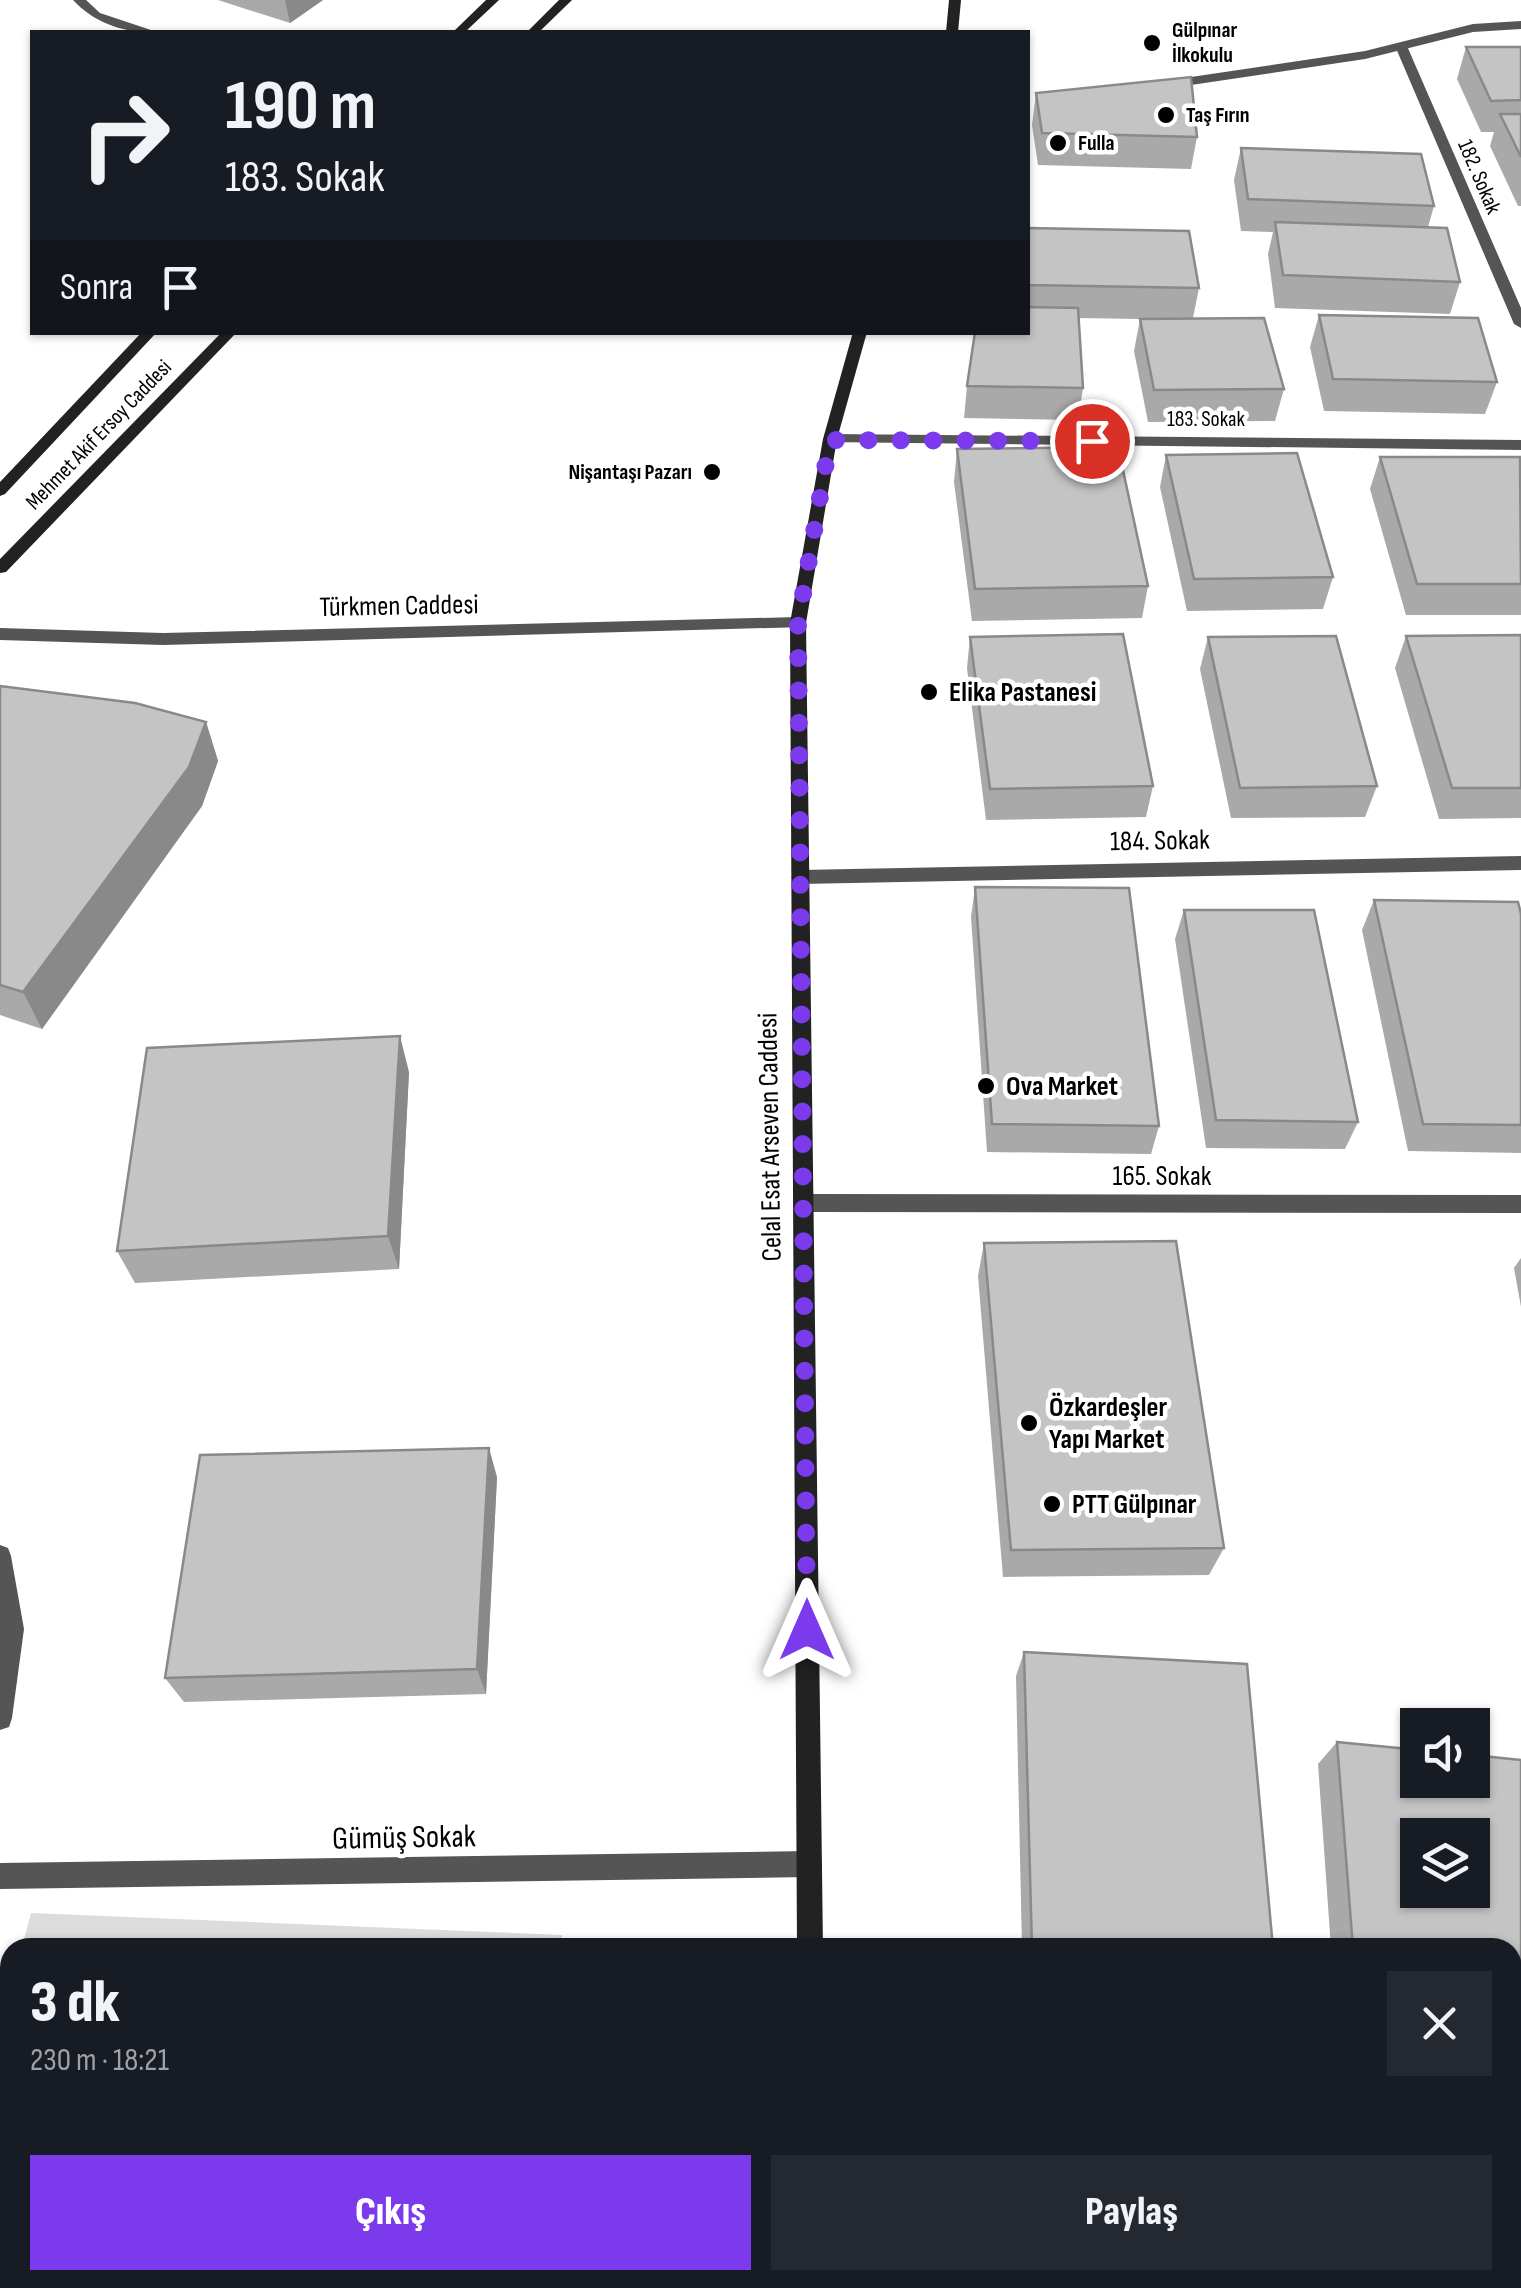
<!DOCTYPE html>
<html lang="tr">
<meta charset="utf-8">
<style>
:root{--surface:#171b24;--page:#242831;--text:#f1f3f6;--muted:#9ea1a6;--accent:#7c3aed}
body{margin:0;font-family:"Sofia Sans Condensed",sans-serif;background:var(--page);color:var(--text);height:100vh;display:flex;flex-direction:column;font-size:38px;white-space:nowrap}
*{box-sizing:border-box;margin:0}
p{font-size:32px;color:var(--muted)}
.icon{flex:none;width:55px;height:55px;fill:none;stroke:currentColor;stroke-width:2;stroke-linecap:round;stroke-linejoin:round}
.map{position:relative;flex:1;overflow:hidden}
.panel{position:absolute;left:0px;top:1938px;width:1522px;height:352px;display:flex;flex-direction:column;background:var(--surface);border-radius:30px 30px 0 0;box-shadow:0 2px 8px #0004}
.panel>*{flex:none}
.guide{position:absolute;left:30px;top:30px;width:1000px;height:305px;border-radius:0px;box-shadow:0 2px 8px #0004;background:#171b24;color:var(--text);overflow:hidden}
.tools{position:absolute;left:1400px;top:1708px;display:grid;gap:20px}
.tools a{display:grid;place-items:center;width:90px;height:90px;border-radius:0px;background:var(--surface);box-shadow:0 2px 8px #0004;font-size:50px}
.pin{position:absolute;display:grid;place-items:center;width:85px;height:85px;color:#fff;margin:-42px;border:5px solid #fff;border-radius:50%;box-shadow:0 2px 10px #0007}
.me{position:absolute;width:110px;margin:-55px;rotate:0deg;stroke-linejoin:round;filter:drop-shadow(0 0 8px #0008)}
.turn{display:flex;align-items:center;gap:35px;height:210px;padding:0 30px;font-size:45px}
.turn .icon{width:130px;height:130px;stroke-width:2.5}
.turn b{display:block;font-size:70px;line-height:85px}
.then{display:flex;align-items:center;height:95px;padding:0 30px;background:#0003;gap:20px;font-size:38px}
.round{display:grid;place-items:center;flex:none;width:105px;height:105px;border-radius:0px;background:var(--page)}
.summary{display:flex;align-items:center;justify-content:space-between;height:170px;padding:0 30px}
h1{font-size:60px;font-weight:800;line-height:75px}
.cta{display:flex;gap:20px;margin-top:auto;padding:20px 30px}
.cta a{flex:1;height:115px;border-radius:0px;background:var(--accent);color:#fff;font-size:40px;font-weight:800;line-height:115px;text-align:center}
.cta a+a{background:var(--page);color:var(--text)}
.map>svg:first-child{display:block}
</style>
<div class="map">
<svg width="1521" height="2288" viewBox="0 0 1521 2288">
<rect width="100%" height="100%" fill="#fff"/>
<g fill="#dcdcdc">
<path d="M31,1913L562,1935L561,1947H22Z"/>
<path d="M10,1991V2280H675V2288H0V2028Z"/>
</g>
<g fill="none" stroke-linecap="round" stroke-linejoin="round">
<g fill="#555" fill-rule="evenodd">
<path d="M73,0H86L100,13L157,32C126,34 94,23 73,0Z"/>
<path d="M1397,43L1407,46L1521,308V328L1514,324L1395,46Z"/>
<path d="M830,434L1521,440V450L825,442L823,439Z"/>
<path d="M798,617L804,619V627L163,645L0,640V628L163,633Z"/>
<path d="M1521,856V870L800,884L791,877L800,870Z"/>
<path d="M804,1194L1521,1195V1213L804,1212L797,1209L794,1203L797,1197Z"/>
<path d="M0,1545L8,1548L11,1556L24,1629L12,1718L9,1727L0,1730Z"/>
<path d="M809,1851L818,1855L822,1864L818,1873L809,1877L0,1889V1863Z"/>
</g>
<g fill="#555" fill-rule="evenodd">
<path d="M1521,21V29L1473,32L1365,59L1164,89L1158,85L1164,81L1365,51L1473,24Z"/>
<path d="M1373,2280H1453L1456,2288H1376Z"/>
</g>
<g fill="#222" fill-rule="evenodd">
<path d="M486,0H499L465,32H453Z"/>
<path d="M559,0H572L539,32H527Z"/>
<path d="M949,0H961L958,32H946Z"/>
<path d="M142,332H157L5,494L0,496V482Z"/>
<path d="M222,332H237L6,572L0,573V559Z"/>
<path d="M853,332H867L837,439L806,623L823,1948H797L790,623L823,439Z"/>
<rect x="798" y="2280" width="28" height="8"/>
</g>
</g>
<g fill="#a9a9a9">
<path d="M218,0H323L290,23Z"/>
<path d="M1466,47H1521V206H1518L1490,146L1494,132H1481L1457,79Z"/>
<path d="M1036,93L1197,137L1191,169L1038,165L1032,125Z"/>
<path d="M1241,148L1434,206L1428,227L1460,282L1450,314L1275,308L1268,254L1273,232L1241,231L1234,180Z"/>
<path d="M1028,228L1199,288L1193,318L1284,389L1275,421L1148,422L1134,351L1140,319L1078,318L1083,388L1078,420L964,418L967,386L1028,332Z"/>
<path d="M1319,315L1497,382L1485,414L1324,411L1310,347Z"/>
<path d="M957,449L1148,586L1142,618L972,621L954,482Z"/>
<path d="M1166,455L1333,577L1323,609L1187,611L1160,487Z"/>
<path d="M1380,457L1521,459V615H1406L1370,489Z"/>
<path d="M1521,635V818L1439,819L1395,668L1406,636Z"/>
<path d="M970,637L1153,786L1146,817L986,820L967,668Z"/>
<path d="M1208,637L1377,786L1365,817L1231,818L1200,669Z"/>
<path d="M0,686L206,722L218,761L202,806L42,1029L0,1015Z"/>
<path d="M975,887L1159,1126L1151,1154L987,1152L971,917Z"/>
<path d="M1374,900L1521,914V1153L1408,1151L1362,930Z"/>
<path d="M1184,910L1358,1122L1345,1149L1206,1148L1175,939Z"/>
<path d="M409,1072L399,1269L135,1283L117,1251Z"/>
<path d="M984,1243L1224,1548L1209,1575L1003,1577L978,1276Z"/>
<path d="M1521,1258V1307L1514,1268Z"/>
<path d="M497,1477L486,1694L184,1702L165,1678Z"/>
<path d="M1024,1652L1273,1948H1022L1016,1676Z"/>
<path d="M1337,1742L1521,1760V2142L1512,2141V1948H1331L1318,1764Z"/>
</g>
<g fill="#898989">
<path d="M285,0H323L290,23Z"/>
<path d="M206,722L218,761L202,806L42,1029L23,992Z"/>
<path d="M400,1036L409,1072L399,1269L388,1236Z"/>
<path d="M489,1448L497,1477L486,1694L477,1669Z"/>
</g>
<g fill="#c4c4c4" stroke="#898989" stroke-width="2.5" fill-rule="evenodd">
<path d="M1466,47H1521V100L1491,101Z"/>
<path d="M1191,77L1197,137L1042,133L1036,93Z"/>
<path d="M1500,114H1521V157Z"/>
<path d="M1241,148L1421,154L1434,206L1248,199Z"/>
<path d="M1275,222L1447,228L1460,282L1283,275Z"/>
<path d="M1028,228L1189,231L1199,288L1028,285Z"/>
<path d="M1028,307L1078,308L1083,388L967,386L975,332H1028Z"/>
<path d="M1319,315L1478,318L1497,382L1333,379Z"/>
<path d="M1264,318L1284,389L1154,390L1140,319Z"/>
<path d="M1118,447L1148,586L975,589L957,449Z"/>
<path d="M1297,453L1333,577L1194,579L1166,455Z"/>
<path d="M1380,457H1520L1521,584H1417Z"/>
<path d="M1123,634L1153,786L990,789L970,637Z"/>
<path d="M1521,635V788H1452L1406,636Z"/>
<path d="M1336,636L1377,786L1240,788L1208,637Z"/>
<path d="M0,686L135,703L206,722L189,767L23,992L0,985Z"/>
<path d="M975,887L1129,888L1159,1126L992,1124Z"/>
<path d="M1374,900L1518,902L1521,914V1125L1423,1124Z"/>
<path d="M1184,910H1314L1358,1122L1216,1120Z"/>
<path d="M400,1036L388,1236L117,1251L147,1048Z"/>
<path d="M1176,1241L1224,1548L1011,1550L984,1243Z"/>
<path d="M489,1448L477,1669L165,1678L200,1455Z"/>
<path d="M1024,1652L1247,1664L1273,1948H1032Z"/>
<path d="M1337,1742L1418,1750V1780H1472V1755L1521,1760V2129L1512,2128V1948H1353ZM1418,1835H1472V1890H1418Z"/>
</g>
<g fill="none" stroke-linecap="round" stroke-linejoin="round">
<path stroke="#7c3aed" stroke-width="18" stroke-dasharray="0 32.4" d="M807,1630L798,623L830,440L1092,441"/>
</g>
<g fill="#000" stroke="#fff" stroke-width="4">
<circle cx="1152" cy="43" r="10"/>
<circle cx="1166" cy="115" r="10"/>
<circle cx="1058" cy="143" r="10"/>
<circle cx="712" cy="472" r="10"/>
<circle cx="929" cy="692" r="10"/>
<circle cx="986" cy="1086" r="10"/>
<circle cx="1029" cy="1423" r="10"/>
<circle cx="1052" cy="1504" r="10"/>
</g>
<g text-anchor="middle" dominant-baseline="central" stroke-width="9" stroke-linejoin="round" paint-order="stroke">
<g font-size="22" font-weight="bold" fill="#000" stroke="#fff" text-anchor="start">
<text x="1172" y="30">Gülpınar<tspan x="1172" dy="25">İlkokulu</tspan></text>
<text x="1186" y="115">Taş Fırın</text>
<text x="1078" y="143">Fulla</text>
<text x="692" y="472" text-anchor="end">Nişantaşı Pazarı</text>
</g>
<g font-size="22" fill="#000" stroke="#fff">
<text transform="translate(1479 177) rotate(67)">182. Sokak</text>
<text x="1206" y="419">183. Sokak</text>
<text transform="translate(99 435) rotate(-46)">Mehmet Akif Ersoy Caddesi</text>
</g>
<g font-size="28" fill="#000" stroke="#fff">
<text transform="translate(399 606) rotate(-1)">Türkmen Caddesi</text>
<text transform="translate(1160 841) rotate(-1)">184. Sokak</text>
<text transform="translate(770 1137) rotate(-91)">Celal Esat Arseven Caddesi</text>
<text x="1162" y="1176">165. Sokak</text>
</g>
<g font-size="28" font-weight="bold" fill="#000" stroke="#fff" text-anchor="start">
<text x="949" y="692">Elika Pastanesi</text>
<text x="1006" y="1086">Ova Market</text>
<text x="1049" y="1407">Özkardeşler<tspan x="1049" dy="32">Yapı Market</tspan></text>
<text x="1072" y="1504">PTT Gülpınar</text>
</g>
<g font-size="32" fill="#000" stroke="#fff">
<text transform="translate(404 1838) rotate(-1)">Gümüş Sokak</text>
</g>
</g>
</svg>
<div class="tools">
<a><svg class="icon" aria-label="sound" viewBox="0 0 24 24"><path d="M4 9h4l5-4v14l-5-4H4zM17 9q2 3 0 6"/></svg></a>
<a><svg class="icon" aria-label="layers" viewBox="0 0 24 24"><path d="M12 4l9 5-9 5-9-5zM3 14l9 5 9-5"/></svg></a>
</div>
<div class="pin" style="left:1092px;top:441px;background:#d93025"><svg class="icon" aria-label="arrive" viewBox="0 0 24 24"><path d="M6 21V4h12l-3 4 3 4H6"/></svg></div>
<svg class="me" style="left:807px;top:1630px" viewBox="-20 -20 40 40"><path d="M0-17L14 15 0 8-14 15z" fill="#7c3aed" stroke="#fff" stroke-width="4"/></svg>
<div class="guide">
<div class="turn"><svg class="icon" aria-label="right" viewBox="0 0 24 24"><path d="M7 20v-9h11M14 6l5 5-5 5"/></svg><div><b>190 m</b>183. Sokak</div></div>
<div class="then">Sonra<svg class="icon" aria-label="arrive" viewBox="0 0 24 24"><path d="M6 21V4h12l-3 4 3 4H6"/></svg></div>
</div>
<section class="panel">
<div class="summary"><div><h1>3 dk</h1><p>230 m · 18:21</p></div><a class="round"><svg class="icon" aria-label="close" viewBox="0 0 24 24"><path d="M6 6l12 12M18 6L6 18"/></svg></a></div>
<div class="cta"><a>Çıkış</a><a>Paylaş</a></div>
</section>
</div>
